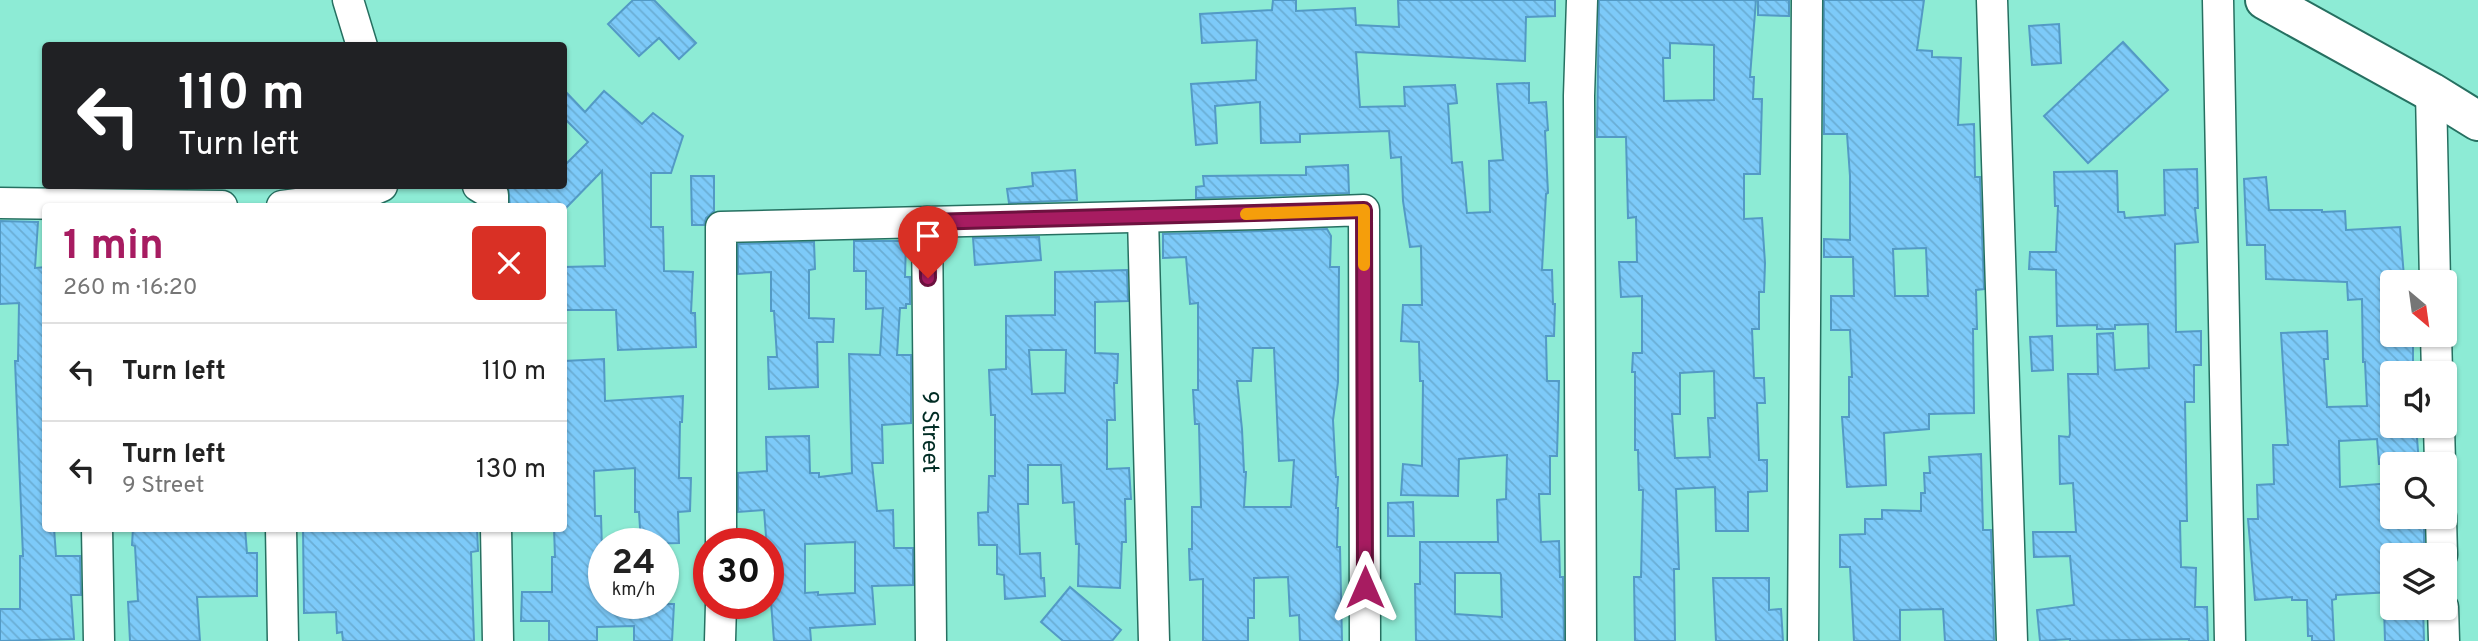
<!DOCTYPE html>
<meta charset="utf-8">
<style>
:root{--surface:#fff;--page:#f6f6f6;--text:#222;--muted:#767676;--line:#e0e0e0;--accent:#a71c61}
body{margin:0;font-family:Overpass,sans-serif;background:var(--page);color:var(--text);height:100vh;display:flex;flex-direction:column;font-size:26px;white-space:nowrap}
*{box-sizing:border-box;margin:0}
p{font-size:23px;color:var(--muted)}
.icon{flex:none;width:38px;height:38px;fill:none;stroke:currentColor;stroke-width:2;stroke-linecap:round;stroke-linejoin:round}
.map{position:relative;flex:1;overflow:hidden}
.drawer{position:absolute;left:42px;top:203px;width:525px;height:329px;display:flex;flex-direction:column;background:var(--surface);border-radius:7px;box-shadow:0 2px 5px #0004}
.drawer>*{flex:none}
.top-card{position:absolute;left:42px;top:42px;width:525px;height:147px;border-radius:7px;box-shadow:0 2px 5px #0004;background:#202124;color:#fff;overflow:hidden}
.needle{width:46px;rotate:151deg}
.controls{position:absolute;left:2380px;top:270px;display:grid;gap:14px}
.controls a{display:grid;place-items:center;width:77px;height:77px;border-radius:7px;background:var(--surface);box-shadow:0 2px 5px #0004;font-size:35px}
.speed{position:absolute;left:588px;top:528px;display:flex;gap:14px;font-size:35px;font-weight:700;text-align:center}
.speed>*{display:grid;place-content:center;width:91px;height:91px;border-radius:50%;background:var(--surface);box-shadow:0 2px 5px #0004;line-height:1}
.speed small{font-size:18px;font-weight:400}
.speed .limit{border:10px solid #d22;background:#fff;color:#111}
.pin{position:absolute;display:grid;place-items:center;width:60px;height:60px;color:#fff;margin:-72px -30px;border-radius:50% 50% 50% 0;rotate:-45deg;box-shadow:0 0 7px #0007}
.pin .icon{rotate:45deg}
.me{position:absolute;width:77px;margin:-38px;rotate:0deg;stroke-linejoin:round;filter:drop-shadow(0 0 5px #0008)}
.turn{display:flex;align-items:center;gap:24px;height:147px;padding:0 21px;font-size:32px}
.turn .icon{width:91px;height:91px;stroke-width:2.5}
.turn b{display:block;font-size:49px;line-height:60px}
.round{display:grid;place-items:center;flex:none;width:74px;height:74px;border-radius:7px;background:var(--page)}
.summary{display:flex;align-items:center;justify-content:space-between;height:119px;padding:0 21px}
h1{font-size:42px;font-weight:700;line-height:52px;color:var(--accent)}
ul{padding:0;list-style:none}
li{display:flex;align-items:center;gap:21px;height:98px;padding:0 21px;border-top:2px solid var(--line)}
li div{flex:1}
li b{display:block;font-size:26px}
li em{font-style:normal}
.map>svg:first-child{display:block}
</style>
<div class="map">
<svg width="2478" height="641" viewBox="0 0 2478 641">
<defs>
<pattern id="building-back-hatch" width="6" height="6" patternUnits="userSpaceOnUse" patternTransform="scale(1.75)"><rect width="6" height="6" fill="#7dcaf9"/><path d="M-1 5l2 2M0 0l6 6M5-1l2 2" fill="none" stroke="#6aaed5"/></pattern>
</defs>
<rect width="100%" height="100%" fill="#8debd5"/>
<g fill="url(#building-back-hatch)" stroke="#539ac5" stroke-width="2" fill-rule="evenodd">
<path d="M633,0H654L696,43L679,59L659,38L639,56L608,24Z"/>
<path d="M1273,0H1296V11L1355,8L1356,25L1399,27L1398,0H1555V16L1526,17L1525,61L1356,52L1360,107L1405,106L1404,87L1455,85L1457,103L1448,104L1452,163L1462,162L1467,213L1490,212L1489,161L1503,160L1497,84L1529,83V103L1546,102L1548,130L1545,131L1548,193L1546,194L1542,270H1552L1553,304H1555L1554,336H1546L1547,381H1559L1557,456H1550V494H1539L1541,542L1559,541L1560,577H1563L1564,641H1416L1415,584H1420V542H1498L1497,500L1506,499L1507,455L1459,459L1458,496L1401,495L1403,464L1422,466L1423,381H1420L1419,342L1401,341L1403,305H1422L1421,246L1410,247L1403,201L1401,157L1391,158L1389,131L1300,134V142L1261,143L1260,102L1215,106L1217,143L1196,145L1191,84L1256,80L1257,40L1202,43L1200,14L1272,10ZM1455,573H1500L1501,575L1502,617L1455,614Z"/>
<path d="M1599,0H1756L1750,77H1754L1753,99H1762L1760,174H1744V219L1762,218L1765,263L1764,292H1759V329H1752L1754,378H1764L1765,403H1757L1759,460H1767V491L1748,492V531H1716L1715,487L1676,489L1679,569H1674L1675,641H1635L1634,577H1641L1643,490H1639L1638,450H1635V372H1632L1633,353H1642V296L1621,297L1619,262H1637L1636,217L1628,218L1626,137H1597ZM1670,43L1714,45V100L1664,101L1663,58H1670ZM1714,371L1715,418H1708L1710,457L1675,458L1672,414H1680V373Z"/>
<path d="M1758,0H1789V16L1758,15Z"/>
<path d="M1824,0H1924L1917,50L1932,51V57L1961,58L1958,125L1974,124L1975,177H1980L1984,289L1976,290L1977,329H1973L1974,413L1929,414V429L1884,433L1886,485L1847,487L1842,417H1849V377H1852L1850,330H1831V296H1854L1853,257H1824V239L1850,240V176L1847,134H1824ZM1926,248L1928,296H1895L1893,249Z"/>
<path d="M2059,24L2061,63L2032,65L2029,26Z"/>
<path d="M2123,42L2168,90L2088,163L2044,116Z"/>
<path d="M564,90L585,112L604,91L642,124L653,113L683,136L671,173H651V227H663L664,271L693,272L691,313H695L696,347L618,350L616,310H564V267L605,266L602,171L564,210V206H510L508,186H564V166L588,142L564,118Z"/>
<path d="M1348,165L1349,193L1196,198V187L1204,186L1203,176L1306,175V167Z"/>
<path d="M2197,169L2198,208H2195L2198,242L2175,244L2176,332L2201,331V365H2194V402H2185L2187,521H2180L2181,567L2196,568L2195,607H2207L2208,641H2189V639L2070,641V639L2040,641L2037,610L2074,605L2070,556L2034,557L2033,532H2076L2073,483L2060,484L2059,436L2069,437L2070,434L2068,374H2098L2097,334L2113,333L2115,370L2149,368L2148,324L2115,325V329H2097V325L2057,326L2056,270L2029,269L2030,252H2056L2058,206H2055L2054,172L2117,171L2118,212H2124L2125,218L2165,215L2164,170Z"/>
<path d="M1075,170L1077,200L1009,203L1007,189L1033,186L1032,173Z"/>
<path d="M691,176H714V211L706,218L704,225H692Z"/>
<path d="M2266,177L2269,210H2322V212L2345,211L2346,230L2400,227L2404,277L2382,279L2385,329H2392V334H2413V373H2392V425H2416L2419,464H2379L2377,439L2339,441L2340,487L2392,483V521L2424,519V554L2392,555V592L2336,595V599L2332,600L2334,641H2312V636H2308L2307,600H2292V597L2255,600L2248,519H2258L2257,485L2274,484L2273,445H2288L2281,333L2327,331L2328,359H2324L2327,407L2367,406L2365,362H2363L2362,299L2348,300L2347,282L2266,279L2265,245H2247L2244,179Z"/>
<path d="M0,221L38,222L35,268L46,267V528H54L56,556H80L81,595H71L74,639L0,641V609H20V556H23L15,361H18L19,303L0,304Z"/>
<path d="M1327,229L1331,236L1330,267H1339L1338,382L1333,420L1336,477H1338L1336,508H1338L1337,547H1340L1342,641H1300L1299,615L1290,616L1288,577L1254,578V618H1248V641H1203V579L1190,580L1189,549H1192V507H1201L1199,424H1195L1193,390H1198V303L1190,304L1186,257L1163,258V234ZM1253,348H1274L1279,461L1294,460L1291,507H1244L1246,472H1244L1242,429L1237,381H1251Z"/>
<path d="M1039,237L1041,260L975,265L973,238Z"/>
<path d="M854,241H906L905,277H910V304H906V308H900L897,355H911V423L882,425L883,463H872L877,511L893,510L894,548H913V585L872,586L875,624L810,628L811,641H774L764,510L738,512V473L767,471L766,437L809,436L810,473H819V477L852,473L849,354L880,355L883,308L866,309V271H854ZM855,542V593L818,595V592L805,593V544Z"/>
<path d="M814,242L815,269L809,270V318L834,319L833,342H817L818,387L769,389L768,357H777L774,311H771V272L738,274V244Z"/>
<path d="M1127,270L1128,301L1095,302V353L1118,354L1117,383H1114L1115,420H1107V469L1129,468L1131,499H1125L1126,542H1122L1120,588L1078,586L1079,544H1076L1074,502L1063,503L1061,465H1028V504H1018L1020,554L1040,553L1041,578H1044L1045,596L1005,599L1004,575L997,574V545H979L978,513L988,512L989,476H995V415H991L989,370L1006,369V316L1055,315V272ZM1029,350H1066L1065,393L1032,394Z"/>
<path d="M2052,336L2053,370L2032,371L2030,337Z"/>
<path d="M604,359L605,401L683,396L682,422H680L679,478H691L690,511L678,512L679,543L641,544L639,512H635V468L594,471L595,516H601L602,550H599L598,598H602V604H674L672,641H634V626L597,627V641H549V621H521L522,592H552V557H555L554,528H564V361Z"/>
<path d="M1981,454L1983,530H1991L1994,641H1945L1943,609L1900,610V641H1854L1850,567H1840V535L1865,534V519H1882V510L1921,511V493H1925L1924,473H1930L1929,457Z"/>
<path d="M1413,502L1414,536H1388V503Z"/>
<path d="M133,528H245L247,553H257V596L197,597L200,641H130L128,602L138,601L135,546L132,545Z"/>
<path d="M303,528H477L478,551L471,552L474,641H343L342,632L337,633L336,612L304,613Z"/>
<path d="M1713,578H1769V610L1781,609L1783,641H1716Z"/>
<path d="M1070,587L1121,630L1112,641H1063L1041,622Z"/>
<path d="M2384,607H2423L2424,641H2385Z"/>
</g>
<g fill="none" stroke-linecap="round" stroke-linejoin="round">
<defs>
<g id="minor">
<path d="M348,0L362,46"/>
<path d="M1992,0L2012,641"/>
<path d="M2218,0L2230,641"/>
<path d="M2431,92L2435,282"/>
<path d="M478,186L493,195V206"/>
<path d="M0,203L222,206"/>
<path d="M282,206L359,196L382,186"/>
<path d="M1143,217L1154,641"/>
<path id="s1" d="M927,222L931,641"/>
<path d="M2436,334L2437,373"/>
<path d="M2439,425L2440,464"/>
<path d="M2441,516L2442,555"/>
<path d="M97,528L99,641"/>
<path d="M281,528L283,641"/>
<path d="M496,528L498,641"/>
<path d="M721,544V227L1258,214L1364,210L1365,641"/>
<path d="M2443,607L2444,641"/>
<path d="M720,641L721,604"/>
<path d="M1581,641L1579,96L1582,0"/>
<path d="M1803,641L1807,0"/>
</g>
<path id="major" d="M2265,0L2431,92L2478,121"/>
</defs>
<use href="#minor" stroke="#267061" stroke-width="33"/>
<use href="#major" stroke="#267061" stroke-width="42"/>
<use href="#minor" stroke="#fff" stroke-width="30"/>
<use href="#major" stroke="#fff" stroke-width="38"/>
</g>
<g fill="none" stroke-linecap="round" stroke-linejoin="round">
<defs>
<path id="route" d="M928,278L927,222L1364,210L1365,587"/>
</defs>
<use href="#route" stroke="#6d123f" stroke-width="18"/>
<use href="#route" stroke="#a71c61" stroke-width="12"/>
<path stroke="#f59e0b" stroke-width="12" d="M1246,214L1364,210V265"/>
</g>
<g text-anchor="middle" dominant-baseline="central" stroke-width="5" stroke-linejoin="round" paint-order="stroke">
<g font-size="23" fill="#012c24" stroke="#9af8e2">
<text stroke="none"><textPath href="#s1" startOffset="210">9 Street</textPath></text>
</g>
</g>
</svg>
<div class="controls">
<a><svg class="needle" viewBox="-14 -14 28 28"><path d="M0-13l5 13h-10z" fill="#e53935"/><path d="M0 13l5-13h-10z" fill="#767676"/></svg></a>
<a><svg class="icon" aria-label="sound" viewBox="0 0 24 24"><path d="M4 9h4l5-4v14l-5-4H4zM17 9q2 3 0 6"/></svg></a>
<a><svg class="icon" aria-label="search" viewBox="0 0 24 24"><circle cx="10" cy="10" r="6"/><path d="M15 15l6 6"/></svg></a>
<a><svg class="icon" aria-label="layers" viewBox="0 0 24 24"><path d="M12 4l9 5-9 5-9-5zM3 14l9 5 9-5"/></svg></a>
</div>
<div class="speed"><div>24<small>km/h</small></div><div class="limit">30</div></div>
<div class="pin" style="left:928px;top:278px;background:#d93025"><svg class="icon" aria-label="arrive" viewBox="0 0 24 24"><path d="M6 21V4h12l-3 4 3 4H6"/></svg></div>
<svg class="me" style="left:1365px;top:587px" viewBox="-20 -20 40 40"><path d="M0-17L14 15 0 8-14 15z" fill="#a71c61" stroke="#fff" stroke-width="4"/></svg>
<div class="top-card">
<div class="turn"><svg class="icon" aria-label="left" viewBox="0 0 24 24"><path d="M17 20v-9H6M10 6l-5 5 5 5"/></svg><div><b>110 m</b>Turn left</div></div>
</div>
<section class="drawer">
<div class="summary"><div><h1>1 min</h1><p>260 m · 16:20</p></div><a class="round" style="background:#d93025;color:#fff"><svg class="icon" aria-label="close" viewBox="0 0 24 24"><path d="M6 6l12 12M18 6L6 18"/></svg></a></div>
<ul>
<li><svg class="icon" aria-label="left" viewBox="0 0 24 24"><path d="M17 20v-9H6M10 6l-5 5 5 5"/></svg><div><b>Turn left</b></div><em>110 m</em></li>
<li><svg class="icon" aria-label="left" viewBox="0 0 24 24"><path d="M17 20v-9H6M10 6l-5 5 5 5"/></svg><div><b>Turn left</b><p>9 Street</p></div><em>130 m</em></li>
</ul>
</section>
</div>
